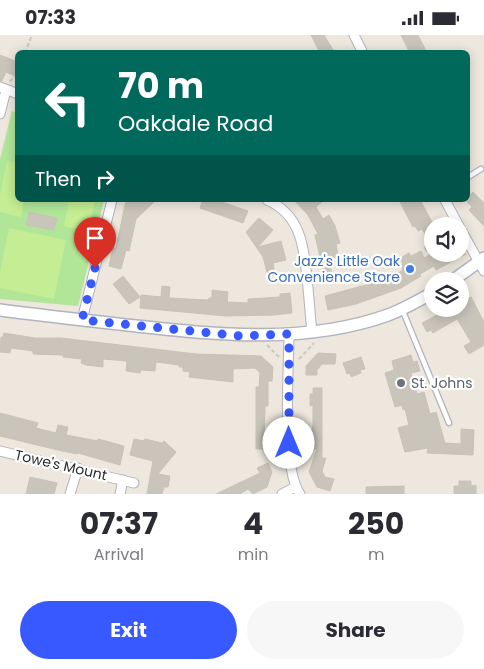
<!DOCTYPE html>
<style>
:root{--surface:#fff;--page:#f7f7f7;--text:#2b2b33;--muted:#7c7c81;--accent:#3859ff}
body{margin:0;font-family:Poppins,sans-serif;background:var(--page);color:var(--text);height:100vh;display:flex;flex-direction:column;font-size:19px;white-space:nowrap}
*{box-sizing:border-box;margin:0}
p{font-size:16px;color:var(--muted)}
.icon{flex:none;width:28px;height:28px;fill:none;stroke:currentColor;stroke-width:2;stroke-linecap:round;stroke-linejoin:round}
.map{position:relative;height:459px;overflow:hidden}
.side{display:flex;flex-direction:column;background:var(--surface);flex:1}
.side>*{flex:none}
.top-card{position:absolute;left:15px;top:15px;width:455px;height:152px;border-radius:8px;box-shadow:0 2px 12px #0003;background:#00695c;color:#fff;overflow:hidden}
.fabs{position:absolute;left:424px;top:182px;display:grid;gap:10px}
.fabs a{display:grid;place-items:center;width:45px;height:45px;border-radius:50%;background:var(--surface);box-shadow:0 2px 12px #0003;font-size:25px}
.pin{position:absolute;display:grid;place-items:center;width:42px;height:42px;color:#fff;margin:-51px -21px;border-radius:50% 50% 50% 0;rotate:-45deg;box-shadow:0 0 5px #0007}
.pin .icon{rotate:45deg}
.me{position:absolute;width:55px;margin:-28px;rotate:0deg;stroke-linejoin:round;filter:drop-shadow(0 0 4px #0008)}
.turn{display:flex;align-items:center;gap:18px;height:105px;padding:0 20px;font-size:22px}
.turn .icon{width:65px;height:65px;stroke-width:2.5}
.turn b{display:block;font-size:35px;line-height:42px}
.then{display:flex;align-items:center;height:48px;padding:0 20px;background:#0003;gap:10px;font-size:19px}
.eta{display:flex;justify-content:space-evenly;align-items:center;height:85px;text-align:center}
.eta b{font-size:30px;font-weight:700;line-height:35px}
.primary-button{display:flex;gap:10px;margin-top:auto;padding:10px 20px}
.primary-button a{flex:1;height:58px;border-radius:30px;background:var(--accent);color:#fff;font-size:20px;font-weight:700;line-height:58px;text-align:center}
.primary-button a+a{background:var(--page);color:var(--text)}
.status{display:flex;justify-content:space-between;align-items:center;height:35px;padding:0 25px;background:var(--surface);direction:ltr}
.status svg{height:14px;fill:currentColor}
.map>svg:first-child{display:block}
</style>
<div class="status"><b>07:33</b><svg viewBox="0 0 49 12"><path d="M0 12V9h3v3zM5 12V6h3v6zM10 12V3h3v9zM15 12V0h3v12zM26 1h20v11H26zM47 4h2v5h-2z"/></svg></div>
<div class="map">
<svg width="484" height="459" viewBox="0 0 484 459">
<rect width="100%" height="100%" fill="#ede7dd"/>
<path fill="#b1e698" d="M12,76L17,78L18,165H104L78,271L0,264V124Z"/>
<g fill="#c5ed93">
<path d="M7,126L17,128L18,165H24L21,182L0,177V160Z"/>
<path d="M69,165H95L88,197L64,191Z"/>
<path d="M9,193L66,205L54,264L0,253V237Z"/>
</g>
<g fill="#c9c5bb" stroke="#c9c3b6">
<path d="M311,0H324L335,18H320Z"/>
<path d="M401,0H418L427,18H410Z"/>
<path d="M0,20L18,27V42L6,37L2,46H0Z"/>
<path d="M473,157L484,168V191L469,175L472,172L465,165H468V162Z"/>
<path d="M126,165H156L136,184L129,216L126,215L121,234L109,231L113,213H116Z"/>
<path d="M203,165H216L248,176L243,188L200,173Z"/>
<path d="M294,165H324L316,172L323,184L329,180L335,191L340,208L336,209L338,222L329,224L332,240L324,241L315,200L318,199L308,180Z"/>
<path d="M399,165H420L433,189L430,190L432,195L425,199L422,194L418,196L415,191L413,192Z"/>
<path d="M29,177L57,183L54,195L26,190Z"/>
<path d="M259,183L273,195L258,212L281,206L286,225L273,228L275,240L268,241L263,222L246,197Z"/>
<path d="M421,216L424,223L431,219H466L436,235L434,231L420,239L421,241L401,253L356,269L328,275L325,261L388,244L403,235L400,230L403,229L400,223L409,218L411,221Z"/>
<path d="M123,241L140,262L129,269L113,249Z"/>
<path d="M162,251L170,252L169,263L208,265L209,263H212V255L228,257L227,267L248,268V264L280,262V259L290,258L292,278L273,280L226,281L140,273L141,260L161,262Z"/>
<path d="M471,262L484,287V310L469,319L464,311L471,307L457,284L433,298L431,295L427,297L422,288L448,274H460V268Z"/>
<path d="M4,298L35,303H61L196,319L261,321L273,332L272,346H268V371H265V377L264,397H268V408L265,409V414H256V352H259L260,338L255,333L233,334V347L189,342L190,337L183,336V332H179V330L156,327L155,336L141,335L140,338L126,336L127,326L103,324V332L86,330L81,328L82,324L63,322V320L33,319V316L11,313L10,318L0,317L1,302H3Z"/>
<path d="M318,318L336,319L335,329H322L317,335V340H306V331Z"/>
<path d="M411,320L413,327L417,326L420,336L411,338L417,359L424,357L430,379L436,377L445,408L461,409V394L474,395L473,420L427,418L428,413L405,417L398,393L409,390L405,374L403,375L402,370L395,372L385,338L394,335L392,326Z"/>
<path d="M361,322L365,334L360,335L361,338L351,342L350,338L347,339L343,328Z"/>
<path d="M313,353H322V423H326L322,436L325,442L334,444L330,456L317,452L309,437L317,414H313V408L310,407V396H312L313,390V370L310,371V359H313Z"/>
<path d="M0,378L38,388L36,393L56,398L58,390L68,392L66,400L98,406V404L124,411L120,430L78,418L77,419L62,416L0,401Z"/>
<path d="M134,404L144,406L145,404L162,408L164,406L176,417L158,439L170,441L168,452H164L162,459H147L153,426L130,420Z"/>
<path d="M268,428L272,437L267,452L253,459L248,454L240,459H216L260,438L257,433Z"/>
<path d="M30,442L57,448L54,459H26Z"/>
<path d="M459,446H471V451L476,450V459H454V451H459Z"/>
<path d="M404,451V459H366V452Z"/>
</g>
<g fill="none" stroke-linecap="round" stroke-linejoin="round">
<defs>
<g id="service">
<path d="M468,142L481,134"/>
<path d="M428,213L432,211"/>
<path d="M402,274L449,388"/>
</g>
<g id="minor">
<path d="M354,0L363,18"/>
<path d="M0,52L18,59"/>
<path d="M0,79L6,55"/>
<path d="M267,165C300,179 304,211 307,243C309,261 310,279 312,297"/>
<path d="M445,165L459,191"/>
<path d="M460,193L484,236"/>
<path d="M82,285L112,165"/>
<path d="M289,299C289,335 281,432 300,459"/>
<path d="M0,416L134,448"/>
<path d="M70,459L78,433"/>
<path d="M120,459L123,445"/>
<path d="M282,459L295,452"/>
</g>
<g id="tertiary">
<path d="M452,246L484,223"/>
<path d="M0,275C45,281 91,286 136,291C220,300 307,309 388,280C404,274 418,266 432,258"/>
</g>
</defs>
<use href="#service" stroke="#b1b3bf" stroke-width="7"/>
<use href="#minor" stroke="#b1b3bf" stroke-width="11"/>
<use href="#tertiary" stroke="#b1b3bf" stroke-width="14"/>
<g stroke="#c8c8c8" stroke-width="2" stroke-dasharray="4 2.5" stroke-linecap="butt">
<path d="M25,18L32,0"/>
<path d="M10,47L18,34"/>
<path d="M267,310L280,323"/>
<path d="M299,324L314,308"/>
</g>
<use href="#service" stroke="#fff" stroke-width="4.5"/>
<use href="#minor" stroke="#fff" stroke-width="9"/>
<use href="#tertiary" stroke="#fff" stroke-width="11"/>
</g>
<g fill="none" stroke-linecap="round" stroke-linejoin="round">
<path stroke="#3859ff" stroke-width="9" stroke-dasharray="0 16.2" d="M95,233L82,285L241,301L289,299V408"/>
</g>
<circle fill="#3f7fe0" stroke="#fff" stroke-width="2" cx="410" cy="234" r="5"/>
<circle fill="#6b7280" stroke="#fff" stroke-width="2" cx="401" cy="348" r="5"/>
<g text-anchor="middle" dominant-baseline="central" stroke-width="4.5" stroke-linejoin="round" paint-order="stroke">
<g font-size="14" fill="#366cbe" stroke="#fff" text-anchor="end">
<text x="400" y="226">Jazz's Little Oak<tspan x="400" dy="16">Convenience Store</tspan></text>
</g>
<g font-size="14" fill="#5b616d" stroke="#fff" text-anchor="start">
<text x="411" y="348">St. Johns</text>
</g>
<g font-size="14" fill="#2b2b2b" stroke="#fff">
<text transform="translate(61 430) rotate(13)">Towe's Mount</text>
</g>
</g>
</svg>
<div class="fabs">
<a><svg class="icon" aria-label="sound" viewBox="0 0 24 24"><path d="M4 9h4l5-4v14l-5-4H4zM17 9q2 3 0 6"/></svg></a>
<a><svg class="icon" aria-label="layers" viewBox="0 0 24 24"><path d="M12 4l9 5-9 5-9-5zM3 14l9 5 9-5"/></svg></a>
</div>
<div class="pin" style="left:95px;top:233px;background:#d93025"><svg class="icon" aria-label="arrive" viewBox="0 0 24 24"><path d="M6 21V4h12l-3 4 3 4H6"/></svg></div>
<svg class="me" style="left:289px;top:408px" viewBox="-20 -20 40 40"><circle r="19" fill="#fff"/><path d="M0-13L10 11 0 6-10 11z" fill="#3859ff"/></svg>
<div class="top-card">
<div class="turn"><svg class="icon" aria-label="left" viewBox="0 0 24 24"><path d="M17 20v-9H6M10 6l-5 5 5 5"/></svg><div><b>70 m</b>Oakdale Road</div></div>
<div class="then">Then<svg class="icon" aria-label="right" viewBox="0 0 24 24"><path d="M7 20v-9h11M14 6l5 5-5 5"/></svg></div>
</div>
</div>
<section class="side">
<div class="eta">
<div><b>07:37</b><p>Arrival</p></div>
<div><b>4</b><p>min</p></div>
<div><b>250</b><p>m</p></div>
</div>
<div class="primary-button"><a>Exit</a><a>Share</a></div>
</section>
